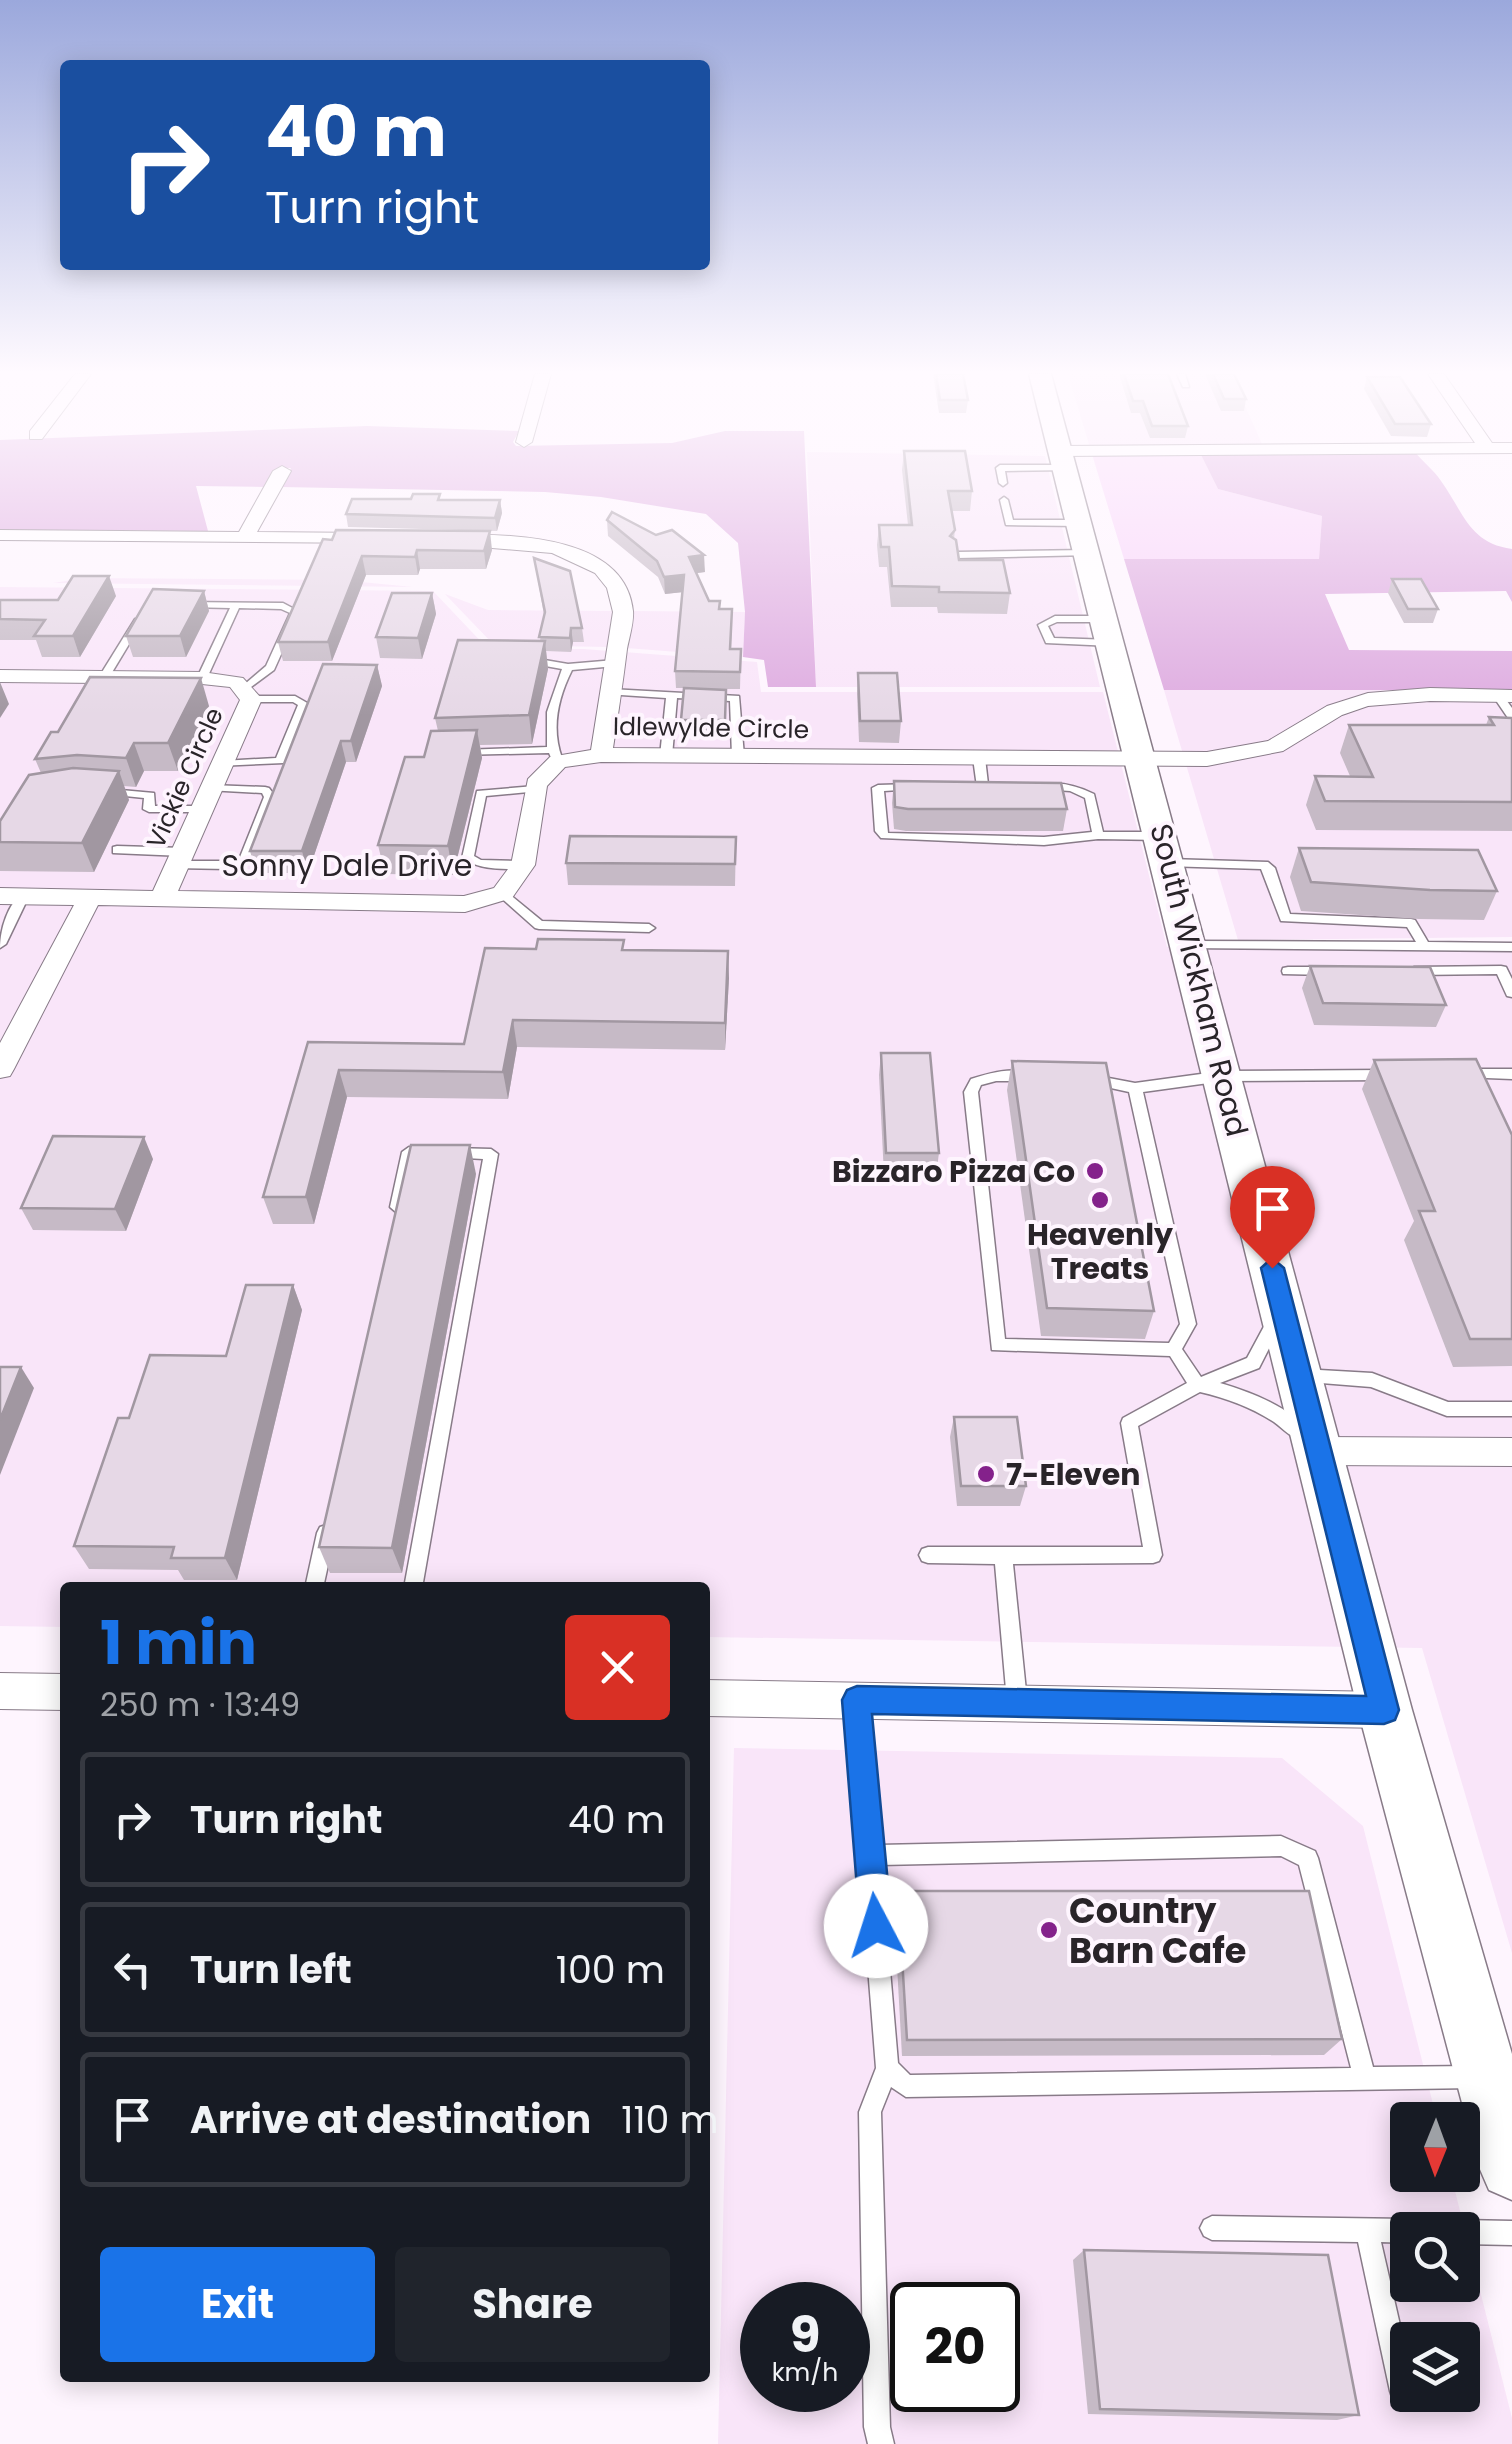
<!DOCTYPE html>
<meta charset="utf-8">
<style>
:root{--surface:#171b24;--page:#20242c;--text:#f1f3f6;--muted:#9ea1a6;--line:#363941;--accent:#1a73e8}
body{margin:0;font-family:Poppins,sans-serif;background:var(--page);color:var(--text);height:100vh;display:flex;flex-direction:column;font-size:38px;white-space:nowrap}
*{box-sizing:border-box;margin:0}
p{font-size:32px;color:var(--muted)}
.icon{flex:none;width:55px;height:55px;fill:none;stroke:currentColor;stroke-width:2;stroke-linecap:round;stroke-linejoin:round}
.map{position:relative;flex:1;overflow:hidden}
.details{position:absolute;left:60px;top:1582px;width:650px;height:800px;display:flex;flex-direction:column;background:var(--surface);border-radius:10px;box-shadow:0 5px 25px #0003}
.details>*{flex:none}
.guide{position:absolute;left:60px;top:60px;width:650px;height:210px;border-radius:10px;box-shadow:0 5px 25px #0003;background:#1a4fa0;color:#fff;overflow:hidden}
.needle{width:65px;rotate:181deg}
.fabs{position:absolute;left:1390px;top:2102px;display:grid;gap:20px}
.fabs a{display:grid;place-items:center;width:90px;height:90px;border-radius:10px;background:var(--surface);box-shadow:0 5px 25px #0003;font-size:50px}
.speed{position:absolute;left:740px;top:2282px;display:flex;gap:20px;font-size:50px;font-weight:700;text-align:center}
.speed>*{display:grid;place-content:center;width:130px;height:130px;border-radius:50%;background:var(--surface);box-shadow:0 5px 25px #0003;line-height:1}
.speed small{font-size:25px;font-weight:400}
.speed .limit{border:5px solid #111;border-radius:15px;background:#fff;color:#111}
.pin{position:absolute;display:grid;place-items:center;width:85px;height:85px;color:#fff;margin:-102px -42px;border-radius:50% 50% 50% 0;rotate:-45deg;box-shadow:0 0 10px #0007}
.pin .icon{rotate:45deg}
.me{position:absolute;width:110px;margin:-55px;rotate:355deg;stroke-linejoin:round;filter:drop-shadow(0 0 8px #0008)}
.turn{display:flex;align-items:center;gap:35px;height:210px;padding:0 40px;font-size:45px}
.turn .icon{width:130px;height:130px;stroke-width:2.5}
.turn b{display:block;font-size:70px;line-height:85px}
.round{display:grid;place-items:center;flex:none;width:105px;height:105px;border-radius:10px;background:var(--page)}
.overview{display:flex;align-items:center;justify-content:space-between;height:170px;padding:0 40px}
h1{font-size:60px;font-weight:700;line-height:75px;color:var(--accent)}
.action{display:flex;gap:20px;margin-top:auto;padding:20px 40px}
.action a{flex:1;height:115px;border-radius:10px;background:var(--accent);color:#fff;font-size:40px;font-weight:700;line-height:115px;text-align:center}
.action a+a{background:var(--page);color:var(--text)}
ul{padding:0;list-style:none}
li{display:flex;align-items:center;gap:30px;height:135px;margin:0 20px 15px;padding:0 20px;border:5px solid var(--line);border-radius:10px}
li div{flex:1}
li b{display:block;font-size:38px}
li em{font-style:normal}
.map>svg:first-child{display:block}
</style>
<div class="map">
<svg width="1512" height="2444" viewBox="0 0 1512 2444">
<rect width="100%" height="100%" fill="#fef5fe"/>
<g fill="#f9e5f9" fill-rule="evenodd">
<path d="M1068,374H1231L1265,451H1091Z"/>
<path d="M807,452L1045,456L1100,687H816Z"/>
<path d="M85,578L340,580L413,587L53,583Z"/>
<path d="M0,587L433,591L489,650L583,649L757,662L761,692H1103L1167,947L1512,944V1953L1422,1648L705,1637V1588H65V1627L0,1626Z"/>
<path d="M445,594L488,610L614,611L609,647L494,645Z"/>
<path d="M632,611L745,612L743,657L626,648Z"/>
<path d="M1164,690H1512V937L1238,940Z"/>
<path d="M734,1748L1282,1758L1363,1826L1437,2120H1408V2175H1451L1512,2418V2444H718ZM1408,2230H1462V2285H1408ZM762,2305H848V2390H762ZM912,2305H998V2390H912ZM1408,2340H1462V2395H1408Z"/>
</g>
<path fill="#f8d3f9" d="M1091,451H1199L1218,489L1322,516L1319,559H1124Z"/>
<g fill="#deace0">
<path d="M367,426L519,431L513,442L516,446L672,443L725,431H804L816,687H768L764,660L743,657L745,612L738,543L706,514L601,497L545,492L281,487L291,468H277L265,487L196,486L208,531L0,530V440Z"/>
<path d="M1199,451L1415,452C1423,462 1434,470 1441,481C1464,513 1469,543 1512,549V602L1506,591L1325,594L1349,650L1512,651V690H1164L1124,559H1319L1322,516L1218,489Z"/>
</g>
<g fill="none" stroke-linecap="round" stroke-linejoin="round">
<defs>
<g id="lane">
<path d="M1177,374H1185L1189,387H1183Z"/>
<path d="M1066,465L1069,466V470L1005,471L1007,483L1003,486L999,483L996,468L1000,465Z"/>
<path d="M1004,497L1008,500L1013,520H1080L1085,523L1080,526L1006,525L1000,500Z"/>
<path d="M1088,550L1093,553L1091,555L957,558L952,555L957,552Z"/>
<path d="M183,602L283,603L300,612L274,670L243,693L238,690L266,666L290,613L281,609L239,608L207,678L202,681L197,678L230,608L186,607L183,606Z"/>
<path d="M1055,616H1105L1110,619L1105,622H1057L1048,626L1054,638L1112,640L1117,643L1112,646L1046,643L1038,625Z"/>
<path d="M135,619L143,621L108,679H100L99,677Z"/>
<path d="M527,657L568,664L615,660L620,663L615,666L572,670C558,698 551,728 562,758L560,760H552L549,753L458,755L456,753L462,750L547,747V712L562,669L523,662V658Z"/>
<path d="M610,689L739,696L744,756L738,759L732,756L730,701L677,698L672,756L666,759L660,756L666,698L606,694L605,692Z"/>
<path d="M1498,693L1502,694L1512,708V719L1508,718L1493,696Z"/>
<path d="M295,696L309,704L284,763L218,766V762L222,761L276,758L298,705L293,702H251L246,699L251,696Z"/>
<path d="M979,755L985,758L988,784L1001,785V789L983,790L977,787L973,758Z"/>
<path d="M911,784L917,787L915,789L884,791L888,833L1044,837L1092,832L1085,798L1070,791L1041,789L1039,787C1056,779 1077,786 1094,794L1103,832H1162L1168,836L1162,840L1098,839L1044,845L881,838L875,831L872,788L878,785Z"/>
<path d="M211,785L265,787L269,788L276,797L251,859L228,869L173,868L171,865L177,861H227L240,857L264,797L262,793L207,790L205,788Z"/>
<path d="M535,786L541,789L539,791L486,796L474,856L481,860L523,861L529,865L527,868C506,870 479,870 462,858L477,791Z"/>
<path d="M110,789L154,793L155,806H202L208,809L202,812H149L143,809L144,798L106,794L104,792Z"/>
<path d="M117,846L183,848L189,852L183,856L113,853V847Z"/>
<path d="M1169,859L1268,862L1275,868L1290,914L1411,919L1415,920L1428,942L1512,943V951L1186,948L1184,945L1190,941L1416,942L1407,927L1281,921L1261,869L1165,866L1163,863Z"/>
<path d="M503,889L542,921L649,924L655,928L649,932L539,929L535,928L499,896V890Z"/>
<path d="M23,892L29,896L6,944L0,948C0,929 8,904 23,892Z"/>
<path d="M1501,966L1506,967L1512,979V997L1507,996L1497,974L1414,975L1408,971L1414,967Z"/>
<path d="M1288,967H1327L1333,971L1327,975L1283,974L1282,971L1283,968Z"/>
<path d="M1466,1069H1512V1079L1461,1077L1459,1074L1461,1071Z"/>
<path d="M1388,1070L1395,1075L1388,1080L1223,1081L1143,1092L1196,1324L1182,1349L1201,1377L1247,1358L1268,1319H1280L1282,1323L1259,1368L1220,1383C1250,1392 1292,1407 1310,1434L1308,1439C1294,1442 1285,1430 1274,1422C1251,1407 1226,1398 1200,1392L1138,1426L1162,1555L1159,1561L1153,1563L1013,1564L1027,1701L1024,1707L1017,1710L1010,1707L1007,1701L995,1564L928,1563L922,1561L919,1555L922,1549L928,1547H1143L1121,1423L1123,1418L1187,1383L1170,1356L992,1350L964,1092L971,1079C990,1073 1016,1065 1033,1076L1026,1081H996L981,1085L978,1092L1005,1339L1169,1343L1180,1324L1129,1092L1088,1083L1086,1080L1088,1077L1093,1075L1135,1083L1223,1071Z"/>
<path d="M409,1147L430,1148L437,1153L430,1158H415L404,1207L397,1213L390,1207L402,1152Z"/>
<path d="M453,1148L491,1149L498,1154L422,1588H404L483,1159L448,1157L446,1153L448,1149Z"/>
<path d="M1302,1369L1372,1373L1448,1402H1512V1416H1447L1371,1387L1296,1381L1294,1376L1296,1371Z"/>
<path d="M326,1525L332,1527L335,1533L323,1588H305L317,1533L320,1527Z"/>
<path d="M857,1693L864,1696L867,1702L879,1845L1281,1836L1315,1851L1318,1858L1373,2067L1474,2066L1482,2069L1485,2077L1482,2085L1474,2088L906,2097L891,2087L881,2112L890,2427L894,2444H868L864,2427L859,2112L876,2068L847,1702L850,1696ZM1281,1856L1299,1865L1351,2068L910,2075L898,2063L881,1865Z"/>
<path d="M1212,2216L1408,2219L1416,2223L1419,2230H1408V2243L1381,2242L1408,2360V2395H1413L1411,2400L1402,2403L1393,2400L1390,2391L1358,2242L1212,2240L1204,2236L1200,2228L1204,2220Z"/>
<path d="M1462,2220L1512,2221V2245L1462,2244V2230H1451L1454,2224Z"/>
</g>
<g id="street">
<path d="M75,374H91L42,439H30V431Z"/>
<path d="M535,374H551L532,442L524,447L516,442Z"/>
<path d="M1428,374H1444L1492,443H1512V453L1061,456L1053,451L1061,446L1475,443Z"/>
<path d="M282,466L291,471L257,532L370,533L379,539L377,543L0,540V530L239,532L273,471Z"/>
<path d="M451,534C508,535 625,533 633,611C634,623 629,638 627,649C623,682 618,715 613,748L1207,752L1268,741L1327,706L1368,693L1430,688L1512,690V702L1430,701L1368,706L1342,715L1283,751L1207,766L601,762L565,767L547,786L535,865L512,898L465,912L98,905L14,1069L10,1076L0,1078V1043L74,905L0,904V888L153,891L240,700L230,687L202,684L0,682V670L202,672L243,678L262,699L178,891L464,896L494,888L511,865L528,779L550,757L591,750L613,612L607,588L595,573L552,553L444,544L442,540Z"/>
<path d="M1319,1437L1512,1438V1466L1319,1465L1307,1461L1302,1451L1307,1441Z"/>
<path d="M0,1673L65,1674V1710L0,1709Z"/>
<path d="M705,1680L1385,1692L1399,1697L1404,1710L1399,1723L1385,1728L705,1716Z"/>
</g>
<path id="secondary" d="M1029,374H1051L1412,1710L1512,2054V2200L1489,2190L1479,2167L1358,1710Z"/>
</defs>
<use href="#lane" stroke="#887b88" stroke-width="3"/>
<use href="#street" stroke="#887b88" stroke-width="2"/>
<use href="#secondary" stroke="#887b88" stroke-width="3"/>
<use href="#lane" fill="#fff" fill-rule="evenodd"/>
<use href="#street" fill="#fff" fill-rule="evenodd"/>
<use href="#secondary" fill="#fff" fill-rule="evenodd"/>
</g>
<g fill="#c6bac6">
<path d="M933,374H963L968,400L966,413H939Z"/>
<path d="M1119,374H1168L1188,426L1185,438H1150L1140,413H1131Z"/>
<path d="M1205,374H1234L1246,399L1244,411H1221Z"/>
<path d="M1367,377L1431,424L1427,437L1391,436L1364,389Z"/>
<path d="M904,451L972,491L970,511H952L955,530L954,539L959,560L1010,593L1007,614L938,613L937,607H891L887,567H879L877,545L879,525H908L902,470Z"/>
<path d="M441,500H500L502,513L497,531L348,527L346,514Z"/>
<path d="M607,520L705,572L696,573L709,601L720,609H732L731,649H741L740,689H698L726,690L725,734H681V720L684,688H676L675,671L682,592L665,594L658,577L608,536Z"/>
<path d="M323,539L492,550L486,569H420L418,575H366L332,661H283L278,642Z"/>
<path d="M534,558L582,628L584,642H573L571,652L546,651L548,669L532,744L480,745L482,758L453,875L385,874L378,845L438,731L435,718L540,641L544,615Z"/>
<path d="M1392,579L1438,609L1433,623H1404L1388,593Z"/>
<path d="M204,591L209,611L186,657H133L126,636Z"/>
<path d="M432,593L436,614L422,659L380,658L376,637Z"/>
<path d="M116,596L80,657H42L36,640H0V600H58Z"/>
<path d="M377,665L382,686L356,762H346L308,873H256L250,851Z"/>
<path d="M858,673L901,721L899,743L859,742L857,694Z"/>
<path d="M209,706L178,771H144L136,787L124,786L129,800L94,872L0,871V821L41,773L35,759L58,732Z"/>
<path d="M1489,717L1512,718V831L1316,830L1306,805L1315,776H1350L1340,753L1349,725H1486Z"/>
<path d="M894,781L1067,809L1063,831H906L894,829L892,803Z"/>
<path d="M736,837L735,886L568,885L566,863Z"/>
<path d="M1299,848L1497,891L1484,920L1419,919L1301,911L1290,877Z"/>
<path d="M624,950L729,978L725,1050L517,1047L508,1099L347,1097L314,1224H273L263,1197L308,1042L464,1044Z"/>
<path d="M1310,966L1446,1005L1436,1027L1314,1025L1302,988Z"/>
<path d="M881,1053L939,1153L936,1175H884L879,1075Z"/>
<path d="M1374,1060L1512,1135V1366L1453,1367L1404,1240L1414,1221L1362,1089Z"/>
<path d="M1012,1061L1154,1311L1145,1339L1041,1336L1007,1090Z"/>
<path d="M153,1159L126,1231L33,1230L21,1208Z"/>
<path d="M476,1174L402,1573H330L319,1547Z"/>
<path d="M293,1285L302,1310L237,1580H184L178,1570L89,1569L74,1546L129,1418L226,1356Z"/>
<path d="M954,1417L1026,1486L1020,1506H957L950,1437Z"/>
<path d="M898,1891L1342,2039L1324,2055L902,2056L894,1911Z"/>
<path d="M1084,2250L1359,2415L1337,2420L1088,2414L1073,2260Z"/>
</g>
<g fill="#a197a1">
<path d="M500,500L502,513L497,531L495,518Z"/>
<path d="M490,531L492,550L486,569L484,551Z"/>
<path d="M417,550L420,569L418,575L415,557Z"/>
<path d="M704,555L705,572L690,574L689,557Z"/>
<path d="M362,556L366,575L332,661L328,642Z"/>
<path d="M684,575V592L665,594L664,577Z"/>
<path d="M109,576L116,596L80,657L73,636Z"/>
<path d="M204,591L209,611L186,657L180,636Z"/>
<path d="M432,593L436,614L422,659L418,638Z"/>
<path d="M571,628L573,642L571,652L570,638Z"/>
<path d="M545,641L548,669L532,744L529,715Z"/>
<path d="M377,665L382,686L356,762L351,741Z"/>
<path d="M201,678L209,706L178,771L168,743Z"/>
<path d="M0,682L9,704L0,718Z"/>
<path d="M477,730L482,758L453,875L448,846Z"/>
<path d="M341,741L346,762L308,873L302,851Z"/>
<path d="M134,743L144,771L136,787L126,758Z"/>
<path d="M119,771L129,800L94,872L82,843Z"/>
<path d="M728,951L729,978L725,1050V1023Z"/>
<path d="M513,1020L517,1047L508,1099L503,1072Z"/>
<path d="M339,1070L347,1097L314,1224L306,1197Z"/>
<path d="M144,1137L153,1159L126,1231L115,1209Z"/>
<path d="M470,1145L476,1174L402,1573L392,1548Z"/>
<path d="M293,1285L302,1310L237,1580L225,1558Z"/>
<path d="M21,1367L34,1388L0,1475V1420Z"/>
</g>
<g fill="#e6d8e6" stroke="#a197a1" stroke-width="2.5">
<path d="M936,374H963L968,400H940Z"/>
<path d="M1124,374H1168L1188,426H1152L1143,401H1133Z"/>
<path d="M1213,374H1234L1246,399H1224Z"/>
<path d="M1367,377H1400L1431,424H1395Z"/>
<path d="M904,451H965L972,491H948L955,530L950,536L956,540L959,560H1003L1010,593L939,592V587L892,586L889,547H881L879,525H912Z"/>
<path d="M413,494H440L438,500H500L495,518L346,514L352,499H411Z"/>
<path d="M612,512L656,535L672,530L704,555L689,557L709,601H720L719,609H732L730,649H741L740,672L675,671L684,575L664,577L657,561L607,520Z"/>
<path d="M336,530L490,531L484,551L417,550L415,557L362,556L328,642H278L323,539L332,540Z"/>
<path d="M534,558L570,571L582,628H571L570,638L539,637L545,612Z"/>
<path d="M73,576H109L73,636H34L45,620L0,619V600H58Z"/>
<path d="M1392,579H1421L1438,609H1408Z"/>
<path d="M153,589L204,591L180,636H126Z"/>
<path d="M392,593H432L418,638L376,637Z"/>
<path d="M458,640L545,641L529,715L435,718Z"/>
<path d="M323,664L377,665L351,741H341L302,851H250Z"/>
<path d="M858,673H897L901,721H860Z"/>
<path d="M90,677L201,678L168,743H134L126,758L77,755L35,759L51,732H58Z"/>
<path d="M684,688L726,690L725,720H681Z"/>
<path d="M1489,717L1512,718V802L1325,801L1315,776L1373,777L1349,725H1494Z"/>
<path d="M477,730L448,846L378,845L405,757H424L431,731Z"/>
<path d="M73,768L119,771L82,843L0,842V821L29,775Z"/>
<path d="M894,781L1061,783L1067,809H908L895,807Z"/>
<path d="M570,836L736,837L735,864L566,863Z"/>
<path d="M1299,848L1478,850L1497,891L1430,890L1311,882Z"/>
<path d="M538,939L624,940L622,950L728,951L725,1023L513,1020L503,1072L339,1070L306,1197H263L308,1042L464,1044L485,948L536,949Z"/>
<path d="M1310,966L1430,967L1446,1005L1323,1003Z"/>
<path d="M881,1053H930L939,1153H886Z"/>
<path d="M1476,1059L1512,1135V1339H1470L1419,1211H1435L1374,1060Z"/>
<path d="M1012,1061L1106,1063L1154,1311L1047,1308Z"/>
<path d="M53,1136L144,1137L115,1209L21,1208Z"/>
<path d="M411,1145H470L392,1548L319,1547Z"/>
<path d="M246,1285H293L225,1558H171L174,1547L74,1546L118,1418H129L150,1355L226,1356Z"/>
<path d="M0,1367H21L0,1420Z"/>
<path d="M954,1417H1017L1026,1486H961Z"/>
<path d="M898,1891H1309L1342,2039L907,2040Z"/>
<path d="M1084,2250L1328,2255L1359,2415L1100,2409Z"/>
</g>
<linearGradient id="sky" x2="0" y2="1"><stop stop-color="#9ba8dc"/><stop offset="0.52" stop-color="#fffaff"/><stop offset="1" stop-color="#fffaff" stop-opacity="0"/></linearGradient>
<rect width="1512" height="716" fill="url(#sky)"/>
<path fill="#1a73e8" stroke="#114b97" stroke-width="2.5" d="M1272,1258L1284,1268L1399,1710L1395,1720L1384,1724L872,1714L892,1926L887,1937L876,1942L864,1937L860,1926L842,1700L847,1690L857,1686L1366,1696L1261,1268Z"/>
<g fill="#84218b" stroke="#fef5fe" stroke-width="4">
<circle cx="1095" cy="1171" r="10"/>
<circle cx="1100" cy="1200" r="10"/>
<circle cx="986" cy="1474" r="10"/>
<circle cx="1049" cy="1930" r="10"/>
</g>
<g text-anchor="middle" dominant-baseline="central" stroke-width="8" stroke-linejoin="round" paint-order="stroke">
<g font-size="25" fill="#292429" stroke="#fef5fe">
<text transform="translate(711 728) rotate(1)">Idlewylde Circle</text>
<text transform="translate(185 778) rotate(-66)">Vickie Circle</text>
</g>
<g font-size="30" fill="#292429" stroke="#fef5fe">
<text x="347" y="865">Sonny Dale Drive</text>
<text transform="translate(1199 980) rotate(76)">South Wickham Road</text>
</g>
<g font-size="30" font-weight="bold" fill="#292429" stroke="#fef5fe" text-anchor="end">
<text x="1075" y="1171">Bizzaro Pizza Co</text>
<text x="1100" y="1234" text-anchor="middle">Heavenly<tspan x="1100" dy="34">Treats</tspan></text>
<text x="1006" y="1474" text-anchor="start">7-Eleven</text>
</g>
<g font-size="35" font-weight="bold" fill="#292429" stroke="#fef5fe" text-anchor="start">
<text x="1069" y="1910">Country<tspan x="1069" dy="40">Barn Cafe</tspan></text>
</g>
</g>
</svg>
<div class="fabs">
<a><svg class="needle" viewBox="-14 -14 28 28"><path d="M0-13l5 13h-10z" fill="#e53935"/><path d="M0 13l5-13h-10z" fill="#9ea1a6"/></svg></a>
<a><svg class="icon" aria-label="search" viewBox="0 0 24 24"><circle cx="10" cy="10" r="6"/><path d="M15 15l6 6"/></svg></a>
<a><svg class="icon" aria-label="layers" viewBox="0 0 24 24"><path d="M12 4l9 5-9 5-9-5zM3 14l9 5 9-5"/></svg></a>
</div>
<div class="speed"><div>9<small>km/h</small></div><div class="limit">20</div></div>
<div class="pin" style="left:1272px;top:1268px;background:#d93025"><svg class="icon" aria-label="arrive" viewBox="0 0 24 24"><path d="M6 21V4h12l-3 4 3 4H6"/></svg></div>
<svg class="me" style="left:876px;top:1926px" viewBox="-20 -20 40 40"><circle r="19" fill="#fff"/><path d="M0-13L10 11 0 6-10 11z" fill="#1a73e8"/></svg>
<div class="guide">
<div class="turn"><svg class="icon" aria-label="right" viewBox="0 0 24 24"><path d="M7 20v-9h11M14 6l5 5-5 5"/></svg><div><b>40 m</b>Turn right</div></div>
</div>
<section class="details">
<div class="overview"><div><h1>1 min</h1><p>250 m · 13:49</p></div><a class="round" style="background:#d93025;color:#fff"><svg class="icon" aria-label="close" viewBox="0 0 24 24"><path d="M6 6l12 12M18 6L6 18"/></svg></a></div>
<ul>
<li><svg class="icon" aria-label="right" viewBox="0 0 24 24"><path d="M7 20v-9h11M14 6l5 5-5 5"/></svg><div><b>Turn right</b></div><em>40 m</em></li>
<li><svg class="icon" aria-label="left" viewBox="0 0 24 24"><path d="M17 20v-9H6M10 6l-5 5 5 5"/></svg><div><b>Turn left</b></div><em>100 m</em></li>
<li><svg class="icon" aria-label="arrive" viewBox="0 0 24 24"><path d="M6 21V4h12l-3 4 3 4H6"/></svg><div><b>Arrive at destination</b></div><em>110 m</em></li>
</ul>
<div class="action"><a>Exit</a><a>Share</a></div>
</section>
</div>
